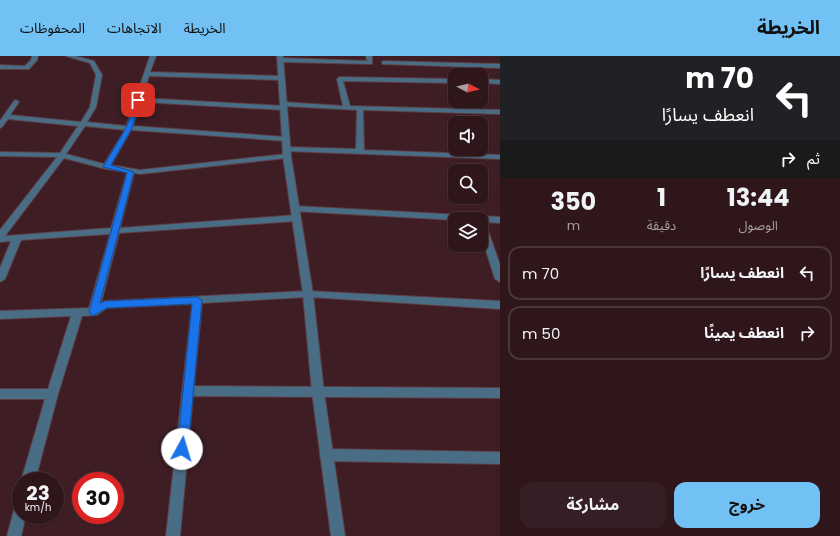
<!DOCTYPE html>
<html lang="ar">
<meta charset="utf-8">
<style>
:root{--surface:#2e161b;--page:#361f24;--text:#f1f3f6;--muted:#a79fa3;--line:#49353a;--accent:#72c1f5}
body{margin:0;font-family:Poppins,"Noto Sans Arabic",sans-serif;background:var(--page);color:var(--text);direction:rtl;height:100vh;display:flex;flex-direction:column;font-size:15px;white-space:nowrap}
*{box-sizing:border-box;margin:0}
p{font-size:13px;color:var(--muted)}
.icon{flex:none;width:22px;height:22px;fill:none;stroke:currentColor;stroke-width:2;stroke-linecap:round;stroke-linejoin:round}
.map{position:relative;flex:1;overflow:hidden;direction:ltr}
.side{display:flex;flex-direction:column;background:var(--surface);width:340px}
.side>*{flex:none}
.top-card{background:#202124;color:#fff;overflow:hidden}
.needle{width:26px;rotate:97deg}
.buttons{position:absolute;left:448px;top:12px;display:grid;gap:8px}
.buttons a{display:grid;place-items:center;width:40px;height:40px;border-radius:8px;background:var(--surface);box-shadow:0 1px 3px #0004,0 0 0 1px var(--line);font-size:20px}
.speed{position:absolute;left:12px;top:416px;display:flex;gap:8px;font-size:20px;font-weight:700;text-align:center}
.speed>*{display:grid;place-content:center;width:52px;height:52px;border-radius:50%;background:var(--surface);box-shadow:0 1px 3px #0004,0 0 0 1px var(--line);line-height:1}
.speed small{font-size:10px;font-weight:400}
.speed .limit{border:6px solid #d22;background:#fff;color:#111}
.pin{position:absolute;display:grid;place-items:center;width:34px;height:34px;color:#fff;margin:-17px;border-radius:8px;box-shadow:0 2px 6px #0006}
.me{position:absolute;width:44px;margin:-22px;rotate:6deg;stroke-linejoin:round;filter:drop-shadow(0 0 3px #0008)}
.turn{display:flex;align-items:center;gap:14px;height:84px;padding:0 20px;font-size:18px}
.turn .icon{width:52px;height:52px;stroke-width:2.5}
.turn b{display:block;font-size:28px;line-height:34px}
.then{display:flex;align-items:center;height:38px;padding:0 20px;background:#0003;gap:8px;font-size:15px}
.eta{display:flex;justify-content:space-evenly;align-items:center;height:68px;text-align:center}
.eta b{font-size:24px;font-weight:700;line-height:28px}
.primary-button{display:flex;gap:8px;margin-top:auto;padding:8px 20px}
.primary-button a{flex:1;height:46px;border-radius:12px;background:var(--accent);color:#111;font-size:16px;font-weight:700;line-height:46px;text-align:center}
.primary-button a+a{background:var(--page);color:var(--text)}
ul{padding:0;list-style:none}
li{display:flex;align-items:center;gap:12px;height:54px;margin:0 8px 6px;padding:0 12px;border:2px solid var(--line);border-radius:12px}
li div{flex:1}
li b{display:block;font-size:15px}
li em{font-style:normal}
header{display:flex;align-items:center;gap:24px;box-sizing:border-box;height:56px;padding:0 20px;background:var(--accent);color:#111}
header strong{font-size:19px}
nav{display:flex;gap:22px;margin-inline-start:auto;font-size:14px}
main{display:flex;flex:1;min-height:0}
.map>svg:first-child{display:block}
</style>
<header>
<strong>الخريطة</strong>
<nav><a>الخريطة</a><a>الاتجاهات</a><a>المحفوظات</a></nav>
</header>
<main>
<section class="side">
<div class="top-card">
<div class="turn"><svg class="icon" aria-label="left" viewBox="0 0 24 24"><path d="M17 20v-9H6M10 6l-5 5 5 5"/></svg><div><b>70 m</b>انعطف يسارًا</div></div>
<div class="then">ثم<svg class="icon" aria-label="right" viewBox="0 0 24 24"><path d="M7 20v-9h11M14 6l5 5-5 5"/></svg></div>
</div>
<div class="eta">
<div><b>13:44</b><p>الوصول</p></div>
<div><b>1</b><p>دقيقة</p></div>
<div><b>350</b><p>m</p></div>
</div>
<ul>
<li><svg class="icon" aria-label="left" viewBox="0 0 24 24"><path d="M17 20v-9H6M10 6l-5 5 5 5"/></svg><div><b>انعطف يسارًا</b></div><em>70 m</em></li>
<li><svg class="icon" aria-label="right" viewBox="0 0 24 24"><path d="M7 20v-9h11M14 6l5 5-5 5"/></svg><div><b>انعطف يمينًا</b></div><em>50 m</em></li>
</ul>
<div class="primary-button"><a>خروج</a><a>مشاركة</a></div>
</section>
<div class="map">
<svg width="500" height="480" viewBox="0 0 500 480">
<rect width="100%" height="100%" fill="#3e1e24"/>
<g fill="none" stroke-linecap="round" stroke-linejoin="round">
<defs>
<g id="minor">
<path d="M32,0H38L37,4L29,13H0V9L25,10L31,4Z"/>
<path d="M66,0H75L94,5L102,19L96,51L87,66L126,70L150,0H156L150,16L281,20L284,22L281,24L149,20L142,42L284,50L287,52L284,54L141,46L133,70L286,81L290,83L286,85L131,74L111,109L140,114L287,98L291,100L287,102L140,118L134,117L120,172L297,159L301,162L297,165L119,177L101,247L105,245L308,235L500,245V253L308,241L202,247L194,330L500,332V342L193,340L180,480H166L192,248L107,252L97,259L82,260L58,338L35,425H21L45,343H0V333H48L71,260L0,263V255L89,252L110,178L21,184L5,223L0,226V212L11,185L0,186V174L57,101L0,100V96L60,97L78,70L8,63L2,71L0,72V65L14,45L16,44L19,46L10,59L81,66L90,51L96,19L90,7ZM85,70L125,74L104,108L66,98ZM64,102L106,113L127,116L111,172L5,180Z"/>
<path d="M366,0H372V8L281,6L278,4L281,2L367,5Z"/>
<path d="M384,5L500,8V12L382,8V6Z"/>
<path d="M340,21L455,23V27L343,25L350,50L500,54V58L363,54L364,94L500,99V103L284,95V91H287L356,93L357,54L283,50L280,48L283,46L343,50L337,23Z"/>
<path d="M481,23L500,24V28L481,27Z"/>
<path d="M295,150L500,161V167L485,166L500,209V226L495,223L481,179V163L455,164L292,155L291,153L292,151Z"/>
<path d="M326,393L500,396V408L326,405L321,403L320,399L321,395Z"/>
<path d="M21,445V459H26L21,480H7L16,447Z"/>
</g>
<path id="tertiary" d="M277,0H283L291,100L313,238L324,336L345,480H331L312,336L303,238L283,100Z"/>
</defs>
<use href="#minor" stroke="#5c3d43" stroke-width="2"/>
<use href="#tertiary" stroke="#5c3d43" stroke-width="2"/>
<use href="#minor" fill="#4a6d86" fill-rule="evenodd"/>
<use href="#tertiary" fill="#4a6d86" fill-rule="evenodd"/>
</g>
<path fill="#1a73e8" stroke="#114b97" d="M136,43L141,44L132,72L111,109L134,116L100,247L106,245L197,241L202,244L188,393L187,397L182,398L178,397L177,393L192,248L107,252L93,260L89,256L127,117L103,111L126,72Z"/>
</svg>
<div class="buttons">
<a><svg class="needle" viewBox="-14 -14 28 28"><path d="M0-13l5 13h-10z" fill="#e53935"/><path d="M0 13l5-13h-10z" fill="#a79fa3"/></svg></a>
<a><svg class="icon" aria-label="sound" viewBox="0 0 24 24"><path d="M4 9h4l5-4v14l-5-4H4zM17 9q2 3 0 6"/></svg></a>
<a><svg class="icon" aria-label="search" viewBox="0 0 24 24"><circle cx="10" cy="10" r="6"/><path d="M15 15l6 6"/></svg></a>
<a><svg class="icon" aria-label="layers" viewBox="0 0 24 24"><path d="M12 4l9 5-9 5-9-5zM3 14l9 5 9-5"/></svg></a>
</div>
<div class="speed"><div>23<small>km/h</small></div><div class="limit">30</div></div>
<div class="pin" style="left:138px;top:44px;background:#d93025"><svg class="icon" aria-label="arrive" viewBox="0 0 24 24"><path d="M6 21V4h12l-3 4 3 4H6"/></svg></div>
<svg class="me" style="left:182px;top:393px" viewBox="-20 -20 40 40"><circle r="19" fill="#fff"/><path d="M0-13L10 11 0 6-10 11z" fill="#1a73e8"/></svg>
</div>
</main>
